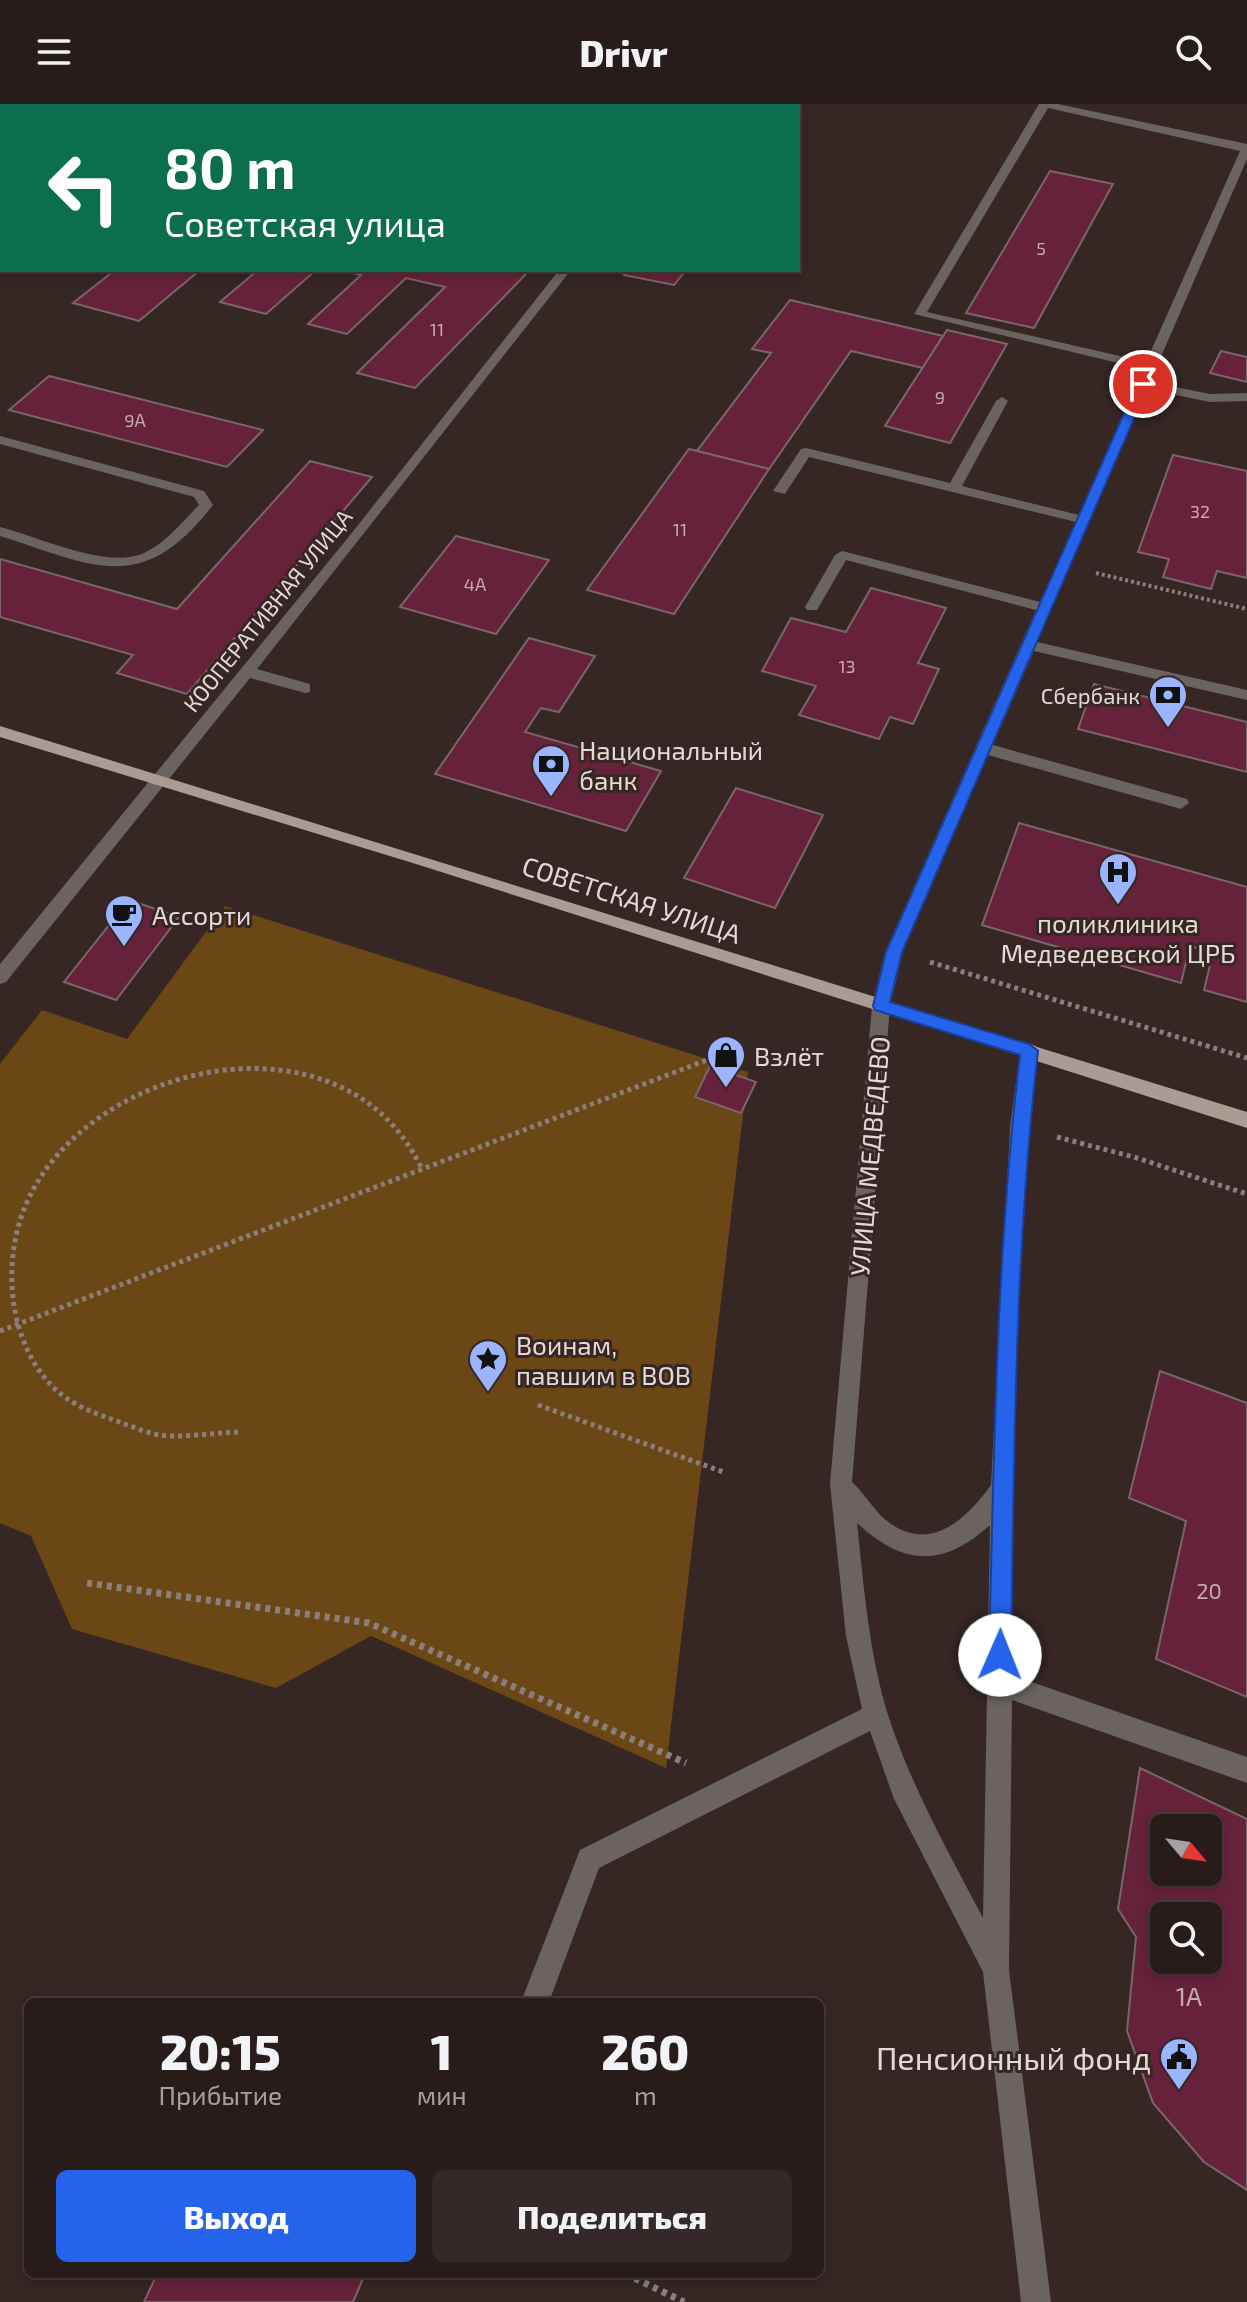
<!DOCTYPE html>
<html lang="ru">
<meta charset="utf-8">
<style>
:root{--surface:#281c1b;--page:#342928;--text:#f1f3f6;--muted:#a5a1a3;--line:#443a3a;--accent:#2563eb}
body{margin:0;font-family:"Exo 2",sans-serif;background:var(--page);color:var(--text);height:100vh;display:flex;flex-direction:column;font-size:30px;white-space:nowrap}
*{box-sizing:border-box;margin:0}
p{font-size:26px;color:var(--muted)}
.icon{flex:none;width:44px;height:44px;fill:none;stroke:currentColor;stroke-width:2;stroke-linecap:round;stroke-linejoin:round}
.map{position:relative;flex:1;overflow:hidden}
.sheet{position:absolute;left:24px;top:1894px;width:800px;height:280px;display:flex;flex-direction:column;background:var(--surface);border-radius:12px;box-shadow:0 4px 12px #0003,0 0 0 2px var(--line)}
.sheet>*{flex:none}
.guide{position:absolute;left:0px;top:0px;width:800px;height:168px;box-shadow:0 4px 12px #0003,0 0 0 2px var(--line);background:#0b6e4f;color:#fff;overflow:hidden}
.needle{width:52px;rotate:119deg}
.tools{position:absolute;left:1150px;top:1710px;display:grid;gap:16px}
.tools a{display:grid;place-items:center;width:72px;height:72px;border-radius:12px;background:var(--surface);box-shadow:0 4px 12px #0003,0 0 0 2px var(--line);font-size:40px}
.pin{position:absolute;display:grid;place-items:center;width:68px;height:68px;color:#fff;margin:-34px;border:4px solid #fff;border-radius:50%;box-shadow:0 2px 8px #0007}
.me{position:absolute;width:88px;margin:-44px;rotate:1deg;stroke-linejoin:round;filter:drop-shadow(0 0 6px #0008)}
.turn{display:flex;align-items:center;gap:28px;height:168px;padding:0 32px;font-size:36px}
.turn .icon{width:104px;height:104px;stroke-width:2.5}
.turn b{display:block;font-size:56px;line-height:68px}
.eta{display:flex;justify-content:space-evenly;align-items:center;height:136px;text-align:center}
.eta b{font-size:48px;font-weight:800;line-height:56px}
.button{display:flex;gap:16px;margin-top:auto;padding:16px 32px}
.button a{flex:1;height:92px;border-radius:12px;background:var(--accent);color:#fff;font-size:32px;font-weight:800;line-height:92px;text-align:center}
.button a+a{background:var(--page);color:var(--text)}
header{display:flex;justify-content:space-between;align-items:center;height:104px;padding:0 32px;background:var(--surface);font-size:36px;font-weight:800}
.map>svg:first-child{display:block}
</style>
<header><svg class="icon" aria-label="menu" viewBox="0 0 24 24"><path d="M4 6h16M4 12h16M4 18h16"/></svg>Drivr<svg class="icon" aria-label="search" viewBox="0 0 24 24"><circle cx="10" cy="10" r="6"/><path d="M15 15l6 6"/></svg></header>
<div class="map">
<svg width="1247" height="2198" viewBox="0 0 1247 2198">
<rect width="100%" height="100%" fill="#362624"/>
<path fill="#6a4715" d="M225,802L748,968L666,1664L371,1532L276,1584L72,1525L31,1432L0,1419V960L42,906L127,935Z"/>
<g fill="#66223a" stroke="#79666b" stroke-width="2" fill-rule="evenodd">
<path d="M320,0H397L405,2H317Z"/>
<path d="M533,0H610L619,2H542Z"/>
<path d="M1050,67L1113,80L1034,224L966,209Z"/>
<path d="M115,166H200L139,217L73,199Z"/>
<path d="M258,166H316L266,210L220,198Z"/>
<path d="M341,166H526L529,167L415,284L357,269L445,183L406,174L347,230L308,220L361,171Z"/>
<path d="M628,166H686L674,181L624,171Z"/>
<path d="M790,196L943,232L923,264L851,247L769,365L697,347L771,249L752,245Z"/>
<path d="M947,226L1007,240L950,339L885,322Z"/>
<path d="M1221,247L1247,253V278L1210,269Z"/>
<path d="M49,272L263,326L227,363L9,306Z"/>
<path d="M689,345L769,365L674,510L587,486Z"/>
<path d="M1173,351L1247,367V474L1217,467L1211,485L1163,473L1169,455L1138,448Z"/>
<path d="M310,357L372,373L187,590L117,569L133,551L0,513V455L177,505Z"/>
<path d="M456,432L549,456L496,530L400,503Z"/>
<path d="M871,484L946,504L918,559L939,565L913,620L890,613L879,635L799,611L816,582L762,567L791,514L846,528Z"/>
<path d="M529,534L595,552L559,608L541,604L525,628L661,667L626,727L435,670Z"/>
<path d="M1094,580L1247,618V668L1078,625Z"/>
<path d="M736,684L823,711L775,804L684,774Z"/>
<path d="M1019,719L1247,783V898L1204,886L1213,849L1190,842L1181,879L982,821Z"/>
<path d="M129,796L179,813L116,896L64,878Z"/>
<path d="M710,962L756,978L741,1009L695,993Z"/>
<path d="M1160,1267L1247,1299V1593L1156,1555L1186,1417L1129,1394Z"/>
<path d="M1140,1664L1247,1715V2086L1204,2058L1153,1999L1127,1927L1136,1833L1118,1805ZM1164,1724H1208V1768H1164ZM1164,1812H1208V1856H1164Z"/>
<path d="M157,2170H365L353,2198H144Z"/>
</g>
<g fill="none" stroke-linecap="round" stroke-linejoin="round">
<path stroke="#8c7e7c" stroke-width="4" stroke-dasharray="3 3" stroke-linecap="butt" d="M1096,469L1247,505"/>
<g stroke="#8c7e7c" stroke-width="5" stroke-dasharray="4 4" stroke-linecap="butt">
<path d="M930,858L1247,954"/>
<path d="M1057,1033L1134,1053L1247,1090"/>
<path d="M0,1227L738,944"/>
<path d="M538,1301L726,1369"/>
<path d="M238,1328C212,1329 185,1334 159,1331C147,1329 136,1324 125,1320C100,1311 74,1303 55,1285C7,1239 1,1156 27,1098C69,1005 189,952 286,967C348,976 395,1009 422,1065"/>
</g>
<g stroke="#8c7e7c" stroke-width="7" stroke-dasharray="5 5" stroke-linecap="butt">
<path d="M87,1479L369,1519L686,1659"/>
<path d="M626,2170L684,2198"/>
</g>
<g fill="#6a635f" fill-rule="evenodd">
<path d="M709,0H720L708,2Z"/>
<path d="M1039,0H1058L1247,40V55L1150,278L1210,290L1247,289V297L1210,298L1147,285L1037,538L1247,586V596L1034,547L993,641L1187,695L1189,699L1181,705L988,651L903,848L890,902L852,1378C866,1391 875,1409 891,1420C933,1448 967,1414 991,1381L1010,1023L1020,947L1029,939L1036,942L1038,947C1015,1153 1013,1364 1012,1571L1247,1653V1679L1012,1596L1009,1866L1051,2198H1021L983,1868L894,1695L870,1627L599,1764L549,1898H521L580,1746L862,1605L846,1532L830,1380L872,902L885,848L1036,506L846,456L817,506H807L805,503L835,451L842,447L1040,498L1076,418L809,353L785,390L773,387L801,345L806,344L950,379L996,297L1002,293L1008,297L962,382L1079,411L1143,265L914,210ZM1048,4L1240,47L1146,258L927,208ZM857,1419C903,1462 943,1464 990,1421L983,1814C949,1749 912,1684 889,1614C869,1551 864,1484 857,1419Z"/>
<path d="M2,154V162L0,163V155Z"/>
<path d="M559,166H571L257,565L310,580V588L305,589L250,574L6,878L0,880V860L351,430Z"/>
<path d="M0,332L204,387L213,401C142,493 95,462 0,432V423C37,432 107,466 144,449C166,439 182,418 199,401L194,393L0,340Z"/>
</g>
<path fill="#aa9b93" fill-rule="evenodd" d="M0,622L1247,1008V1024L416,760L0,633Z"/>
</g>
<path fill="#2563eb" stroke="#184099" stroke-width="2" d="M1143,277L1149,280L902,848L890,898L1029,940L1038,947C1015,1147 1014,1350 1011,1551L1007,1559L1000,1562L992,1559L989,1551C994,1351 996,1150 1020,951L875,906L873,902L886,848L1137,280Z"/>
<defs>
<symbol id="bank-pin" viewBox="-11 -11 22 30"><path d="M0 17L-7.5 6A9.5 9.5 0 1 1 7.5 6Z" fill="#9ab5fd" stroke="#362624"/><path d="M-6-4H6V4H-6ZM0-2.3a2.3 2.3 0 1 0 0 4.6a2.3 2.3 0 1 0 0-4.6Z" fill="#111"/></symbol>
<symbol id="hospital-pin" viewBox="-11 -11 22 30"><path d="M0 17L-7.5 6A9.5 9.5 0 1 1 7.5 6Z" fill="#9ab5fd" stroke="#362624"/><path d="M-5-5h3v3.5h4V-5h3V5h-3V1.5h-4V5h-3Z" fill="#111"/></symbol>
<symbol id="cafe-pin" viewBox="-11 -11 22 30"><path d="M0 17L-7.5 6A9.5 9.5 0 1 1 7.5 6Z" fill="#9ab5fd" stroke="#362624"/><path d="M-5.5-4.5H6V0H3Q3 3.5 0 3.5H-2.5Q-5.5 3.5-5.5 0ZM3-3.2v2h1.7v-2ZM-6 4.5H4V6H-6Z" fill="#111"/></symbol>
<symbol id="shop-pin" viewBox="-11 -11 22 30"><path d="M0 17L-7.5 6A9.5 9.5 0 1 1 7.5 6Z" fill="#9ab5fd" stroke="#362624"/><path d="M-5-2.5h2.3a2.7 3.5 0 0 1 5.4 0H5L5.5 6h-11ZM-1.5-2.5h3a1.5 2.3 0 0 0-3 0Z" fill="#111"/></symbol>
<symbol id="sight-pin" viewBox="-11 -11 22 30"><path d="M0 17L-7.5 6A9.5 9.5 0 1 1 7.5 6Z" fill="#9ab5fd" stroke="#362624"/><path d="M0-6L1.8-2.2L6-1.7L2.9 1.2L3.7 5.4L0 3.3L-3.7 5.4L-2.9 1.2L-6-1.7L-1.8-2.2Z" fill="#111"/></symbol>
<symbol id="civic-pin" viewBox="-11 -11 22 30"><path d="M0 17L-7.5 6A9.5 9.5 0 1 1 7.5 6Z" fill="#9ab5fd" stroke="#362624"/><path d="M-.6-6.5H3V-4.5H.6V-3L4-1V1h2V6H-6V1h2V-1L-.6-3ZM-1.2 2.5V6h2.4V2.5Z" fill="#111"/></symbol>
</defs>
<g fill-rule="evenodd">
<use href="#bank-pin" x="1146" y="569" width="44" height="60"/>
<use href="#bank-pin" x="529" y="638" width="44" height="60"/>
<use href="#hospital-pin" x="1096" y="746" width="44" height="60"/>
<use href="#cafe-pin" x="102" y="788" width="44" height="60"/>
<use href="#shop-pin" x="704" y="929" width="44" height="60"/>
<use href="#sight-pin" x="466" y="1233" width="44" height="60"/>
<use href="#civic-pin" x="1157" y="1931" width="44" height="60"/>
</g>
<g text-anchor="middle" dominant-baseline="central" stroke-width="6" stroke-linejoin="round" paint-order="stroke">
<g font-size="18" fill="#c5abb0">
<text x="1041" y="144">5</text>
<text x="437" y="225">11</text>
<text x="940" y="293">9</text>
<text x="135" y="316">9А</text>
<text x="1200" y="407">32</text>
<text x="680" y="425">11</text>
<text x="475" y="480">4А</text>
<text x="847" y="562">13</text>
</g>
<g font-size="22" fill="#e5d9d8" stroke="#362624">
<text transform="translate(267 506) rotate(-51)">КООПЕРАТИВНАЯ УЛИЦА</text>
</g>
<g font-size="22" fill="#e5d9d8" stroke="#362624" text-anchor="end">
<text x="1140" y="591">Сбербанк</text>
</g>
<g font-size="22" fill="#c5abb0">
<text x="1209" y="1486">20</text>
</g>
<g font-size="26" fill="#e5d9d8" stroke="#362624" text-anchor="start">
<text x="579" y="645">Национальный<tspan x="579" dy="30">банк</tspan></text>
<text x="152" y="810">Ассорти</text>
<text x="1118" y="818" text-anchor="middle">поликлиника<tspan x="1118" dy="30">Медведевской ЦРБ</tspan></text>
<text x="754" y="951">Взлёт</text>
<text x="516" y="1240">Воинам,<tspan x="516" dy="30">павшим в ВОВ</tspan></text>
</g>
<g font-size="26" fill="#e5d9d8" stroke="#362624">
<text transform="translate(632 795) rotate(18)">СОВЕТСКАЯ УЛИЦА</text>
<text transform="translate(869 1052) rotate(-85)">УЛИЦА МЕДВЕДЕВО</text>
</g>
<g font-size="26" fill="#c5abb0">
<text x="1189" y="1891">1А</text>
</g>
<g font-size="32" fill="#e5d9d8" stroke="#362624" text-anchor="end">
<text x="1151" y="1953">Пенсионный фонд</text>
</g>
</g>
</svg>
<div class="tools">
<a><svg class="needle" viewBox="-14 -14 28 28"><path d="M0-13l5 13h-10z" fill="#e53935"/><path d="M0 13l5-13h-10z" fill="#a5a1a3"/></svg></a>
<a><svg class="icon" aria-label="search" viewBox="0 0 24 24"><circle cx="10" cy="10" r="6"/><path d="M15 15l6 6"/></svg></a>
</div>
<div class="pin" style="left:1143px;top:280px;background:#d93025"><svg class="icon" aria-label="arrive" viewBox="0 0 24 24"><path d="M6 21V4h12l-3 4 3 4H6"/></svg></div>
<svg class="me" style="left:1000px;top:1551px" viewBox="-20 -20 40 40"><circle r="19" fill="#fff"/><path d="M0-13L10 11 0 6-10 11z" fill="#2563eb"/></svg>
<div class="guide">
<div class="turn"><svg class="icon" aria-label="left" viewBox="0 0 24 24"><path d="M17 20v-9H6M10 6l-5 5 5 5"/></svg><div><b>80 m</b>Советская улица</div></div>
</div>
<section class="sheet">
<div class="eta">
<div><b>20:15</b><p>Прибытие</p></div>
<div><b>1</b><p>мин</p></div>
<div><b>260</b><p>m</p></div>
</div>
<div class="button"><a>Выход</a><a>Поделиться</a></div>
</section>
</div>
